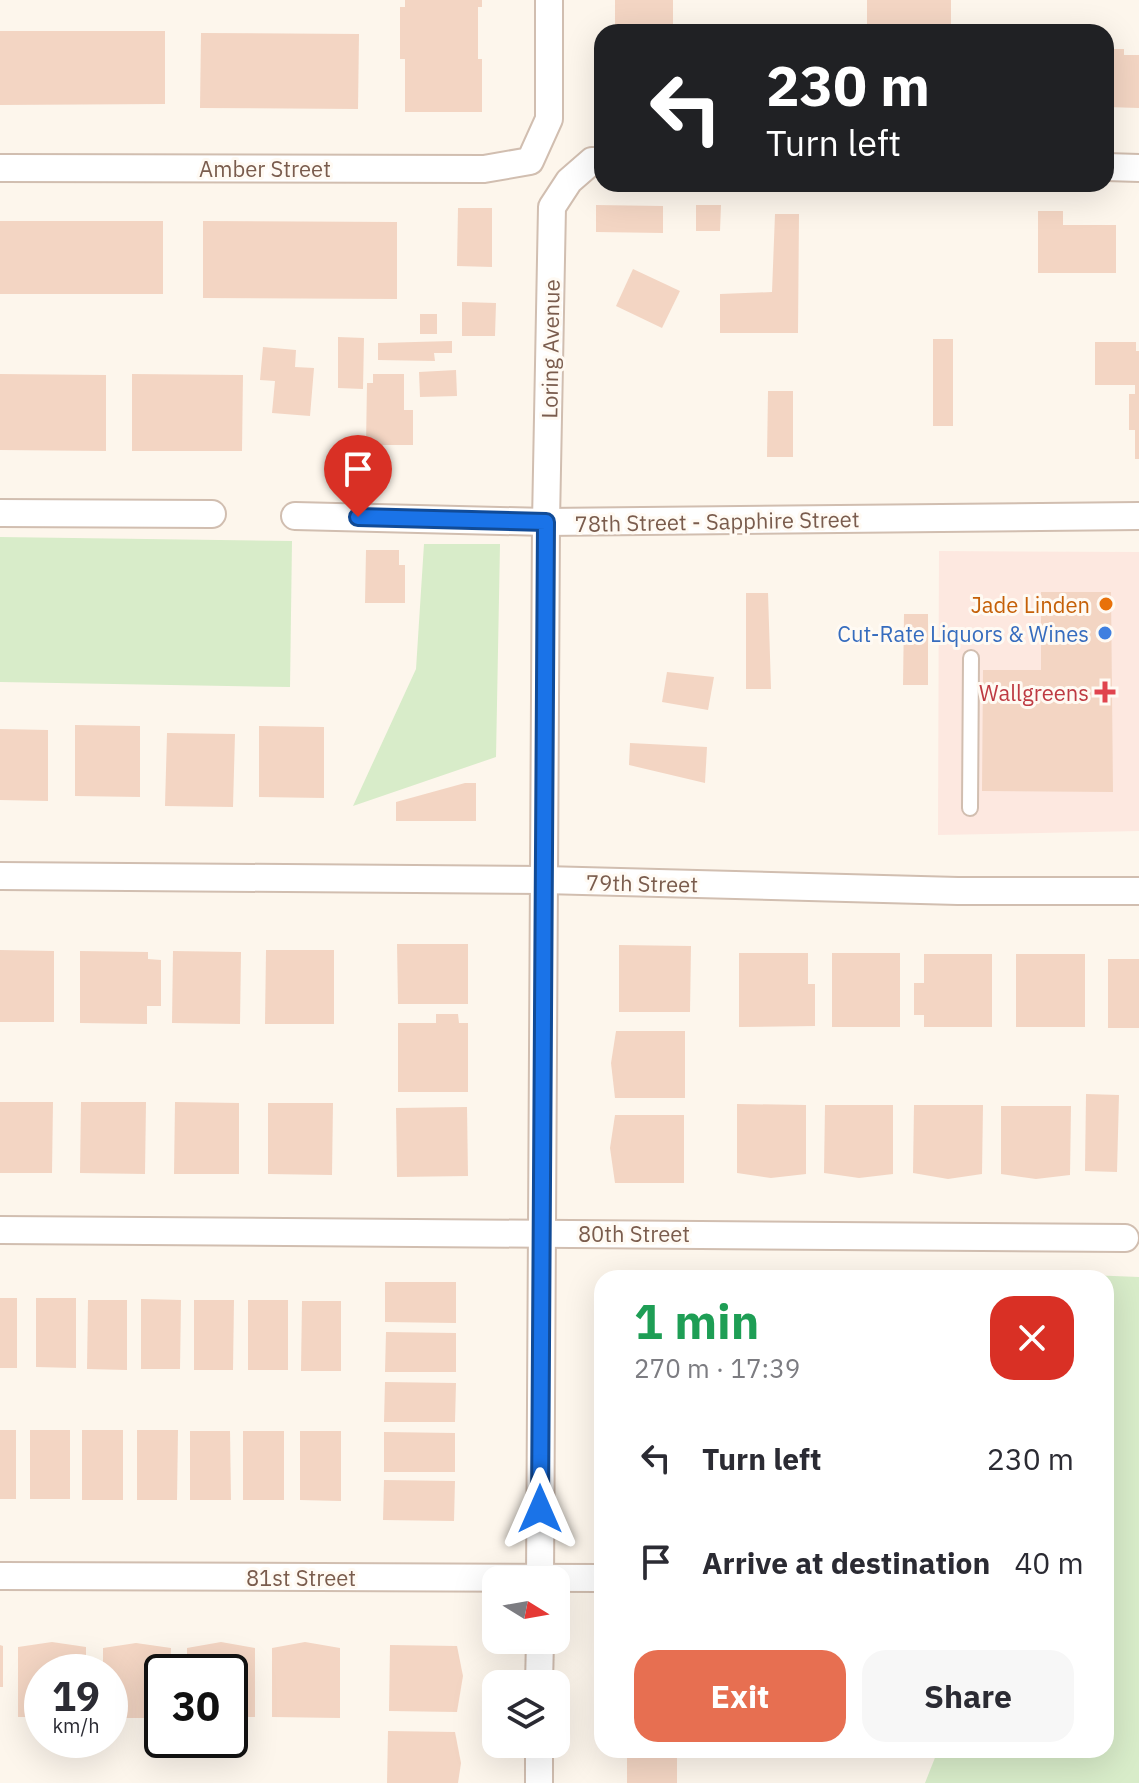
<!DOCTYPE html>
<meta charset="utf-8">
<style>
:root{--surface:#fff;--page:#f7f7f7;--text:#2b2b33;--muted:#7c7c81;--accent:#e76f51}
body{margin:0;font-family:"IBM Plex Sans",sans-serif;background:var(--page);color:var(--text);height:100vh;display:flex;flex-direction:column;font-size:30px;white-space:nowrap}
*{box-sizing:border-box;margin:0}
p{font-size:26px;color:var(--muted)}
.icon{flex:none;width:44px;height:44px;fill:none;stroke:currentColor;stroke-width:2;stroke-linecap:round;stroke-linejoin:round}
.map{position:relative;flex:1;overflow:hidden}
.side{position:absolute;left:594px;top:1270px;width:520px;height:488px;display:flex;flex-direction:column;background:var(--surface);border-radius:24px;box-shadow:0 8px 32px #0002}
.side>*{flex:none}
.guide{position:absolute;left:594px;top:24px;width:520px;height:168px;border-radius:24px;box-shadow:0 8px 32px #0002;background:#202124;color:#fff;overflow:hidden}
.needle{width:52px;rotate:101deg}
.controls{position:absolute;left:482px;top:1566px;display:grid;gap:16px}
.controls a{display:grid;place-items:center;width:88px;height:88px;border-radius:16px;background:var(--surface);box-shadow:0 8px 32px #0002;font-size:40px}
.speed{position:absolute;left:24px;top:1654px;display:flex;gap:16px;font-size:40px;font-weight:700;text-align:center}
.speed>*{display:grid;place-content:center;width:104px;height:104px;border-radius:50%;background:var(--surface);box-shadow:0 8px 32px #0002;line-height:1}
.speed small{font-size:20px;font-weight:400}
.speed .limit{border:4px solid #111;border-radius:12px;background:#fff;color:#111}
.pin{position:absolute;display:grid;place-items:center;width:68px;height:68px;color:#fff;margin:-82px -34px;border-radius:50% 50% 50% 0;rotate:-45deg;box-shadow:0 0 8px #0007}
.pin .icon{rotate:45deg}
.me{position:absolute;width:88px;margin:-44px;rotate:0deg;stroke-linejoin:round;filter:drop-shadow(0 0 6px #0008)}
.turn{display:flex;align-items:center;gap:28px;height:168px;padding:0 40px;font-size:36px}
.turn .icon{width:104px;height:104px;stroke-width:2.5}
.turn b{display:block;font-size:56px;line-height:68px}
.round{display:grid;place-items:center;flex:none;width:84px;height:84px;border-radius:24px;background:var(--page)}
.headline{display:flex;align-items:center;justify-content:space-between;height:136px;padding:0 40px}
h1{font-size:48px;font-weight:800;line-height:60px;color:#1e9e55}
.cta{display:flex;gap:16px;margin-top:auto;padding:16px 40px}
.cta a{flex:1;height:92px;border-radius:24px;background:var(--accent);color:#fff;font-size:32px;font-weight:800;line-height:92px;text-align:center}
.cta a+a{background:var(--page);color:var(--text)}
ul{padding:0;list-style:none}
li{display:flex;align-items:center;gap:24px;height:104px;padding:0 40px}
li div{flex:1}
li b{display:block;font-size:30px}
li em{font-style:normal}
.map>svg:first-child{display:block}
</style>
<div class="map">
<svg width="1139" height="1783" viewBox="0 0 1139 1783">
<rect width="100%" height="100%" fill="#fdf6ec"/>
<path fill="#fde8e0" d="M939,551L1139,552V831L938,835Z"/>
<g fill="#d8ecc9">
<path d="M0,537L292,541L290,687L0,682Z"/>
<path d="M424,544H500L496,757L353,806L416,669Z"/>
<path d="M1063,1274L1139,1277V1783H925L938,1750H1106V1278H1064Z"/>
</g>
<g fill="#f3d5c3">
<path d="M405,0H482V7H478V59H482V112H405V59H400V7H405Z"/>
<rect x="615" y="0" width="58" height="32"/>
<rect x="867" y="0" width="84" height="32"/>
<path d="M0,31H165V104L0,105Z"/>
<path d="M201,33L359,34L358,109L200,108Z"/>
<path d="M1106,49H1124V55H1139V108L1106,107Z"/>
<path d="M595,55H602V124H594Z"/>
<path d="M596,205L663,206V233L596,232Z"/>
<path d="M696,205H721L720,231H696Z"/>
<path d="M458,208H492V267L457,266Z"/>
<path d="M1038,211H1063V225H1116V273H1038Z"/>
<path d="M775,214H799L798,333H720V294L772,292Z"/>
<rect x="0" y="221" width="163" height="73"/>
<path d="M203,221L397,222V299L203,298Z"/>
<path d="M633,269L680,291L662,328L616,306Z"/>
<path d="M462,302L496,303L495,336H462Z"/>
<rect x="420" y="314" width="17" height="20"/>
<path d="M338,337L364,338L363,389L338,388Z"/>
<rect x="933" y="339" width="20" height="87"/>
<path d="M452,341V353H434L435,361L378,360V343Z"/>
<path d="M1095,342H1136V351H1139V459H1135V430H1129V394H1135V385H1095Z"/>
<path d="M263,347L296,350L295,367L314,368L310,416L272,413L275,381L260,380Z"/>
<path d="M456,370L457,396L420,397L419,372Z"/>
<path d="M0,374L106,375V451L0,450Z"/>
<path d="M132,374L243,375L242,451H132Z"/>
<path d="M373,374H404V410H413V445H366L367,383H373Z"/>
<path d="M768,391H793V457H767Z"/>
<path d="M366,550H399V565H405V603H365Z"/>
<path d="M1041,592H1111L1113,792L982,791L983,670H1041Z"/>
<path d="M746,593H768L771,689H746Z"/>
<path d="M904,614H928V685H903Z"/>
<path d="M667,672L714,677L708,710L662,702Z"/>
<path d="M75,725L140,726V797L75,796Z"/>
<path d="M259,726L324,727V798L259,797Z"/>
<path d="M0,729L48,730V801L0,800Z"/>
<path d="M167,733L235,734L233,807L165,806Z"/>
<path d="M630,743L707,747L705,783L629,765Z"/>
<path d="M465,783H476V821H396V802Z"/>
<path d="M397,944H468V1004H398Z"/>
<path d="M619,945L691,946L690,1012H619Z"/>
<path d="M0,950L54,951V1022H0Z"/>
<path d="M266,950H334V1024H265Z"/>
<path d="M80,951L148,952V959L161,960V1006H147V1024L80,1023Z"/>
<path d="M173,951L241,952L240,1024L172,1023Z"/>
<path d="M739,953H808V984H815V1026L739,1027Z"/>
<rect x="832" y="953" width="68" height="74"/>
<path d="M924,954H992V1027H924V1015H914V983H924Z"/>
<rect x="1016" y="954" width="69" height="73"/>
<rect x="1108" y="959" width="31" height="69"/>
<path d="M436,1014H458L459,1023H468V1092H398V1023H436Z"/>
<path d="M616,1031H685V1098H615L611,1063Z"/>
<path d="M1086,1094L1119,1095L1117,1172L1085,1171Z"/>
<path d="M0,1102H53L52,1173H0Z"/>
<path d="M81,1102H146L145,1174L80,1173Z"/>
<path d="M175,1102L239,1103V1174H174Z"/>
<path d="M268,1103H333L332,1175L268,1174Z"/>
<path d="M737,1104L806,1105V1174L771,1178L737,1173Z"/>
<path d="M825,1105H893V1174L859,1178L824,1173Z"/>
<path d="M914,1105H983L982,1174L948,1179L913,1173Z"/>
<path d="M1001,1106H1071L1070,1175L1036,1179L1001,1174Z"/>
<path d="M467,1107L468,1176L397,1177L396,1108Z"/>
<path d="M615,1115H684V1183H615L610,1148Z"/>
<path d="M385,1282H456V1323L385,1322Z"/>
<rect x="0" y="1298" width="17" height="70"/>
<path d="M36,1298H76V1368L36,1367Z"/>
<path d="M141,1299L181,1300L180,1369H141Z"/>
<path d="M88,1300H127V1370L87,1369Z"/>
<path d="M194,1300H234L233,1370H194Z"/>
<rect x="248" y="1300" width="40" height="70"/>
<path d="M302,1301H341V1371H301Z"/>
<path d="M386,1332L456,1333V1372H385Z"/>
<path d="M385,1382L456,1383L455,1422H384Z"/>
<rect x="0" y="1430" width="16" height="69"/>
<rect x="30" y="1430" width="40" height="69"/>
<rect x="82" y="1430" width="41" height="70"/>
<path d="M137,1430H178L177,1500H137Z"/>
<path d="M190,1431H230L231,1500H190Z"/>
<rect x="243" y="1431" width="41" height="69"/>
<path d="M300,1431H341V1501L300,1500Z"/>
<path d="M384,1432L455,1433V1472H384Z"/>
<path d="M384,1480L455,1481L454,1521L383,1520Z"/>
<path d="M52,1642L86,1647V1672H42V1717H18V1647Z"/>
<path d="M221,1642L255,1648V1717H230V1672H187V1648Z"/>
<path d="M305,1642L340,1648V1718L272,1717V1648Z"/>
<path d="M136,1643L171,1648L170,1672H162V1718H110V1672H103V1648Z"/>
<path d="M0,1645L3,1646V1687H0Z"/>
<path d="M390,1645L457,1646L463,1676L457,1712L389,1711Z"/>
<path d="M388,1731L455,1732L461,1763L458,1783H387Z"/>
<rect x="627" y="1750" width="50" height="33"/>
</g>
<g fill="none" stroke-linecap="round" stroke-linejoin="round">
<defs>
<path id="service" d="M970,808L971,658"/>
<g id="minor">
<path d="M1106,167L1139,168"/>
<path d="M0,168L484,169L530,161L549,119V0"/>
<path d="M0,513L212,514"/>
<path d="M295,516L546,522L1139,516"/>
<path d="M0,876L544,880L958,891H1139"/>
<path d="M0,1230L1125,1238"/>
<path d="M0,1576L602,1578"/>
<path d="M540,1580L546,522L552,207L569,181L592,161H602"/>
<path d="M539,1684L540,1640"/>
<path d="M539,1783V1744"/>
</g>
</defs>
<use href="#service" stroke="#d1beb0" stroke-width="18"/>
<use href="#minor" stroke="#d1beb0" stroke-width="30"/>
<use href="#service" stroke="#fff" stroke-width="14"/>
<use href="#minor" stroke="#fff" stroke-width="26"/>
</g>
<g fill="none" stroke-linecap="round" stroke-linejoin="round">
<defs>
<path id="route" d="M358,517L546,522L540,1509"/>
</defs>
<use href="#route" stroke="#114b97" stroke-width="20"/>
<use href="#route" stroke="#1a73e8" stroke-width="14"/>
</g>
<circle fill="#e8710a" stroke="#fffaf3" stroke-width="3" cx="1106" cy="604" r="8"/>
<circle fill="#3f7fe0" stroke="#fffaf3" stroke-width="3" cx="1105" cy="633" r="8"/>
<path fill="#e0444e" stroke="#fffaf3" stroke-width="3" d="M1101 680h8v8h8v8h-8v8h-8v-8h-8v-8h8z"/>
<g text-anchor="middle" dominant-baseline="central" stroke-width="6" stroke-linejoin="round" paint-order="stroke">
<g font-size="22" fill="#7a5c4d" stroke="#fffaf3">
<text x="265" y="168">Amber Street</text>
<text transform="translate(550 349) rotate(-89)">Loring Avenue</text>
<text transform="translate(717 521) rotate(-1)">78th Street - Sapphire Street</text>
<text transform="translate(642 883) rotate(1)">79th Street</text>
<text x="634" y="1233">80th Street</text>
<text x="301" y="1577">81st Street</text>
</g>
<g font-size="22" fill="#c56008" stroke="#fffaf3" text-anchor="end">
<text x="1090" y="604">Jade Linden</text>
</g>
<g font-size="22" fill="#366cbe" stroke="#fffaf3" text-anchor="end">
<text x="1089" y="633">Cut-Rate Liquors &amp; Wines</text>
</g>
<g font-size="22" fill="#be3a42" stroke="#fffaf3" text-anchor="end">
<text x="1089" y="692">Wallgreens</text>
</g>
</g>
</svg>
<div class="controls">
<a><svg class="needle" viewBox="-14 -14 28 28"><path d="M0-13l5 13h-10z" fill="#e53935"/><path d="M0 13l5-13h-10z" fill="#7c7c81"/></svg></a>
<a><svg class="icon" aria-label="layers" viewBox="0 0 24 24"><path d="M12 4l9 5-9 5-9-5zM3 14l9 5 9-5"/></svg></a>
</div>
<div class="speed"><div>19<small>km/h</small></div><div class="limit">30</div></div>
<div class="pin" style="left:358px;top:517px;background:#d93025"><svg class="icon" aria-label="arrive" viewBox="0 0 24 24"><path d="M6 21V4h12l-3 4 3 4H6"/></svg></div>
<svg class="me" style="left:540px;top:1509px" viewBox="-20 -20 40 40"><path d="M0-17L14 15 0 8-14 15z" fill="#1a73e8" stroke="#fff" stroke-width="4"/></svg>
<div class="guide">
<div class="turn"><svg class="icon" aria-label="left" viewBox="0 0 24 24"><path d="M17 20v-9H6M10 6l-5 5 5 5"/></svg><div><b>230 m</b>Turn left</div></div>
</div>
<section class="side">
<div class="headline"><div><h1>1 min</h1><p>270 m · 17:39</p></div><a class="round" style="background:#d93025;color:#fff"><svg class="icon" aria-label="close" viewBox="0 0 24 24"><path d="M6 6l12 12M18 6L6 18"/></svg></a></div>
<ul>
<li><svg class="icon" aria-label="left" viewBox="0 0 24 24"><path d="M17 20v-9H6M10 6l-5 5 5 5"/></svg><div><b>Turn left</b></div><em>230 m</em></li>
<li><svg class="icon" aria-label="arrive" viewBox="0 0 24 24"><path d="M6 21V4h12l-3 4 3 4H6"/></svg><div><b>Arrive at destination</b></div><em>40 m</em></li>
</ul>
<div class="cta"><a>Exit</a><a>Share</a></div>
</section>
</div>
